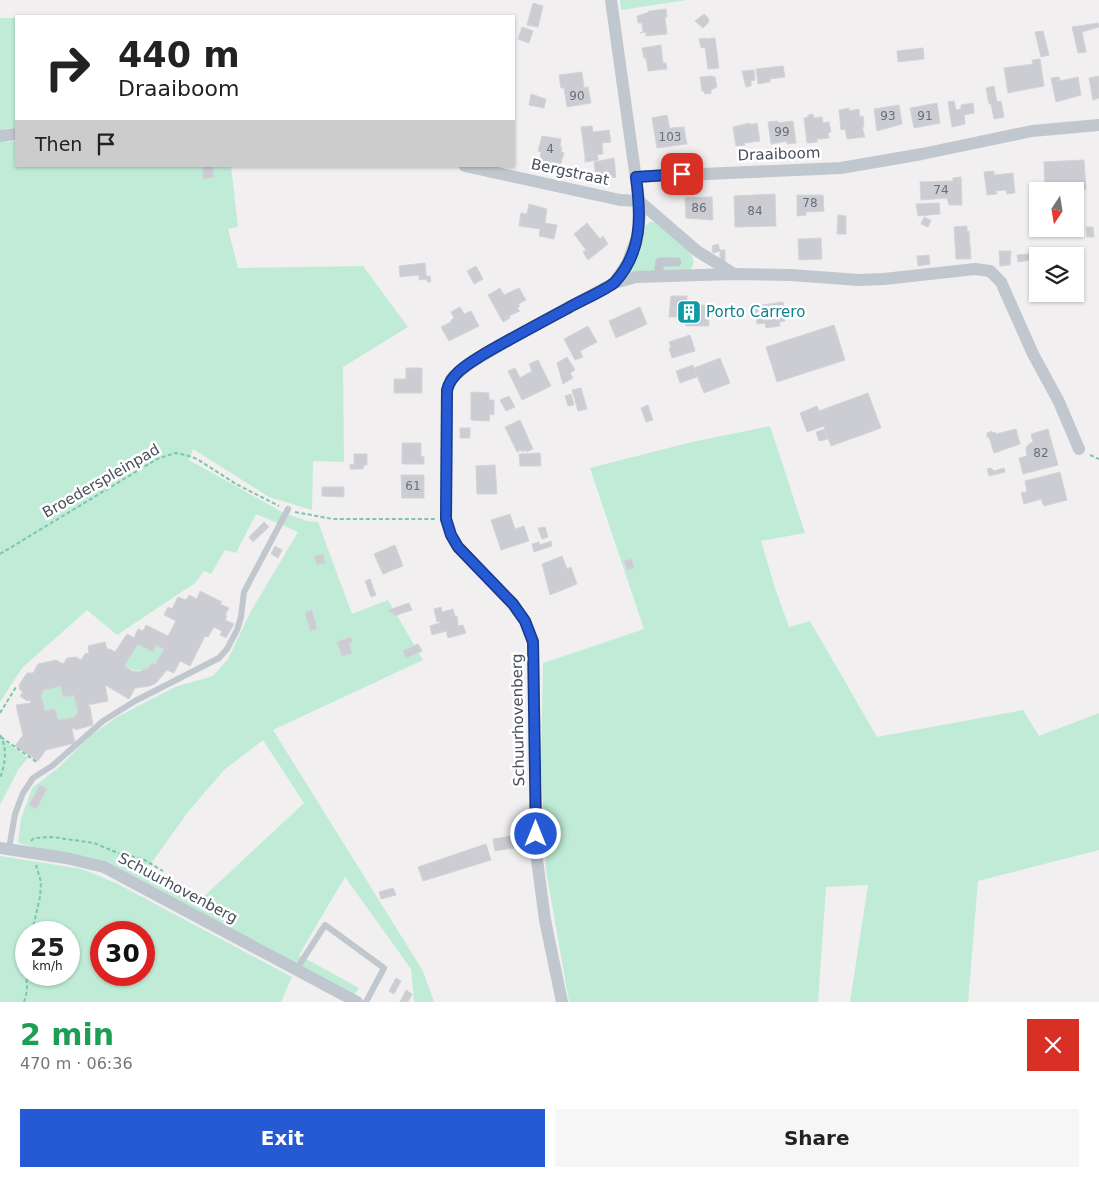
<!DOCTYPE html>
<meta charset="utf-8">
<style>
:root{--surface:#fff;--page:#f6f6f6;--text:#222;--muted:#767676;--accent:#265ad4}
body{margin:0;font-family:"DejaVu Sans",sans-serif;background:var(--page);color:var(--text);height:100vh;display:flex;flex-direction:column;font-size:19px;white-space:nowrap}
*{box-sizing:border-box;margin:0}
p{font-size:16px;color:var(--muted)}
.icon{flex:none;width:28px;height:28px;fill:none;stroke:currentColor;stroke-width:2;stroke-linecap:round;stroke-linejoin:round}
.map{position:relative;height:1002px;overflow:hidden}
.side{display:flex;flex-direction:column;background:var(--surface);flex:1}
.side>*{flex:none}
.guide{position:absolute;left:15px;top:15px;width:500px;height:152px;border-radius:0px;box-shadow:0 1px 4px #0004;background:#fff;color:var(--text);overflow:hidden}
.needle{width:32px;rotate:192deg}
.fabs{position:absolute;left:1029px;top:182px;display:grid;gap:10px}
.fabs a{display:grid;place-items:center;width:55px;height:55px;border-radius:0px;background:var(--surface);box-shadow:0 1px 4px #0004;font-size:25px}
.speed{position:absolute;left:15px;top:921px;display:flex;gap:10px;font-size:25px;font-weight:700;text-align:center}
.speed>*{display:grid;place-content:center;width:65px;height:65px;border-radius:50%;background:var(--surface);box-shadow:0 1px 4px #0004;line-height:1}
.speed small{font-size:12px;font-weight:400}
.speed .limit{border:8px solid #d22;background:#fff;color:#111}
.pin{position:absolute;display:grid;place-items:center;width:42px;height:42px;color:#fff;margin:-21px;border-radius:10px;box-shadow:0 2px 8px #0006}
.me{position:absolute;width:55px;margin:-28px;rotate:0deg;stroke-linejoin:round;filter:drop-shadow(0 0 4px #0008)}
.turn{display:flex;align-items:center;gap:18px;height:105px;padding:0 20px;font-size:22px}
.turn .icon{width:65px;height:65px;stroke-width:2.5}
.turn b{display:block;font-size:35px;line-height:42px}
.then{display:flex;align-items:center;height:48px;padding:0 20px;background:#0003;gap:10px;font-size:19px}
.round{display:grid;place-items:center;flex:none;width:52px;height:52px;border-radius:0px;background:var(--page)}
.summary{display:flex;align-items:center;justify-content:space-between;height:85px;padding:0 20px}
h1{font-size:30px;font-weight:700;line-height:38px;color:#1e9e55}
.cta{display:flex;gap:10px;margin-top:auto;padding:10px 20px}
.cta a{flex:1;height:58px;border-radius:0px;background:var(--accent);color:#fff;font-size:20px;font-weight:700;line-height:58px;text-align:center}
.cta a+a{background:var(--page);color:var(--text)}
.map>svg:first-child{display:block}
</style>
<div class="map">
<svg width="1099" height="1002" viewBox="0 0 1099 1002">
<rect width="100%" height="100%" fill="#f1efef"/>
<g fill="#c0ecd7" fill-rule="evenodd">
<path d="M620,0H687L621,10Z"/>
<path d="M0,18H16V128L2,129L7,142L16,141V166H231L238,227L228,229L238,268L363,266L408,327L343,367L344,462L313,461L312,510L269,497L193,449L189,460L284,513L307,521L318,522L352,614L388,600L423,660L273,730L423,971L434,1002H414L411,969L345,877L299,955L359,988L354,995L110,865L18,843L21,819L32,788L58,768L89,737L117,717L175,687L213,676L228,659L251,611L298,532L256,514L236,553L225,550L211,574L204,571L195,583L117,635L87,610L22,668L0,702ZM263,740L304,803L199,901L145,872L188,812L224,770Z"/>
<path d="M650,222H654C666,231 705,254 690,270L622,278L641,242L645,226Z"/>
<path d="M770,426L805,533L761,541L775,588L789,627L810,621L877,737L1023,710L1039,736L1099,713V850L978,881L968,1002H850L868,885L826,887L818,1002H569L546,870L541,765L543,663L644,629L590,468L692,442Z"/>
<path d="M138,644L153,651L156,645L164,649L155,665L152,663C143,673 135,672 124,666Z"/>
<path d="M61,686L63,697L74,695L78,712L75,717L58,720L55,709L45,711L41,695L44,690Z"/>
<path d="M0,737L28,758L18,770L0,805Z"/>
<path d="M0,856L82,869L118,884L292,977L281,1002H0ZM26,932H69V975H26ZM101,932H144V975H101Z"/>
</g>
<g fill="#cccdd3" stroke="#d3d4da" fill-rule="evenodd">
<path d="M533,3L543,6L538,27L527,25Z"/>
<path d="M666,9L667,17H665L667,34L646,36V32L640,33L643,32L642,23H638L637,16L647,13L649,11Z"/>
<path d="M704,14L709,19L708,23L703,28L695,21Z"/>
<path d="M1098,23L1099,27L1082,32L1086,52L1078,53L1072,27Z"/>
<path d="M522,27L533,31L529,43L518,39Z"/>
<path d="M1043,31L1049,55L1041,57L1035,32Z"/>
<path d="M705,38V39L715,38L719,68L708,69L705,47L701,48L699,39Z"/>
<path d="M661,45L663,63H666L667,69L648,71L646,58H644L642,48Z"/>
<path d="M923,48L924,59L898,62L897,51Z"/>
<path d="M1040,59L1044,86L1008,93L1004,68L1033,64L1032,60Z"/>
<path d="M783,66L785,77L770,79V82L758,84L756,69Z"/>
<path d="M754,70L755,80L751,81V86L746,87L742,71Z"/>
<path d="M582,72L584,88L588,87L591,103L567,107L564,88H561L559,75Z"/>
<path d="M711,76L715,77L717,87L711,90V93L705,94L704,91H702L700,77Z"/>
<path d="M1099,76V98L1093,100L1089,78Z"/>
<path d="M1059,77L1060,81L1078,77L1081,95L1056,102L1051,78Z"/>
<path d="M994,86L997,102L1001,101L1004,117L994,119L991,104H989L986,88Z"/>
<path d="M531,94L546,99L544,108L529,105Z"/>
<path d="M954,101L956,110L961,109V105L973,103L974,113L964,115L965,124L952,127L948,102Z"/>
<path d="M937,103L940,123L914,128L910,108Z"/>
<path d="M899,105L902,124L877,131L874,109Z"/>
<path d="M849,108V111L859,109L860,117L863,116L864,127H862L865,137L847,139L845,129L841,130L839,110Z"/>
<path d="M813,114L814,118L822,117L823,123L829,122L831,132L828,133L829,138L817,139V142L807,143L804,118L808,117V115Z"/>
<path d="M667,115L670,129L671,128L684,127L687,144L657,148L652,118Z"/>
<path d="M778,121V123L793,121L796,143L787,144V141L771,144L768,122Z"/>
<path d="M750,123V125L757,123L760,141L744,143L745,145L736,146L733,127Z"/>
<path d="M592,126L593,132L609,130L611,142L602,143L603,154L585,156L581,127Z"/>
<path d="M542,136L561,139L560,147H562L561,152L564,153L560,166L541,163L542,160H540L541,152L538,151Z"/>
<path d="M597,154L598,160L585,162V156Z"/>
<path d="M614,158L616,177L596,179L594,162Z"/>
<path d="M1084,160L1086,189H1078L1079,191H1045L1044,162Z"/>
<path d="M203,166H212L214,177L203,179Z"/>
<path d="M994,171V175L1013,173L1015,193L1007,194L1006,190L996,191L997,194L987,195L984,172Z"/>
<path d="M961,177L962,205H949L947,198L921,200L920,182L953,181V178Z"/>
<path d="M775,194L776,226L735,227L734,196Z"/>
<path d="M797,195H823L824,211L806,212V215L797,216Z"/>
<path d="M712,197L713,220L686,218L685,198Z"/>
<path d="M939,203L940,214L918,216L916,204Z"/>
<path d="M529,204L547,209L545,223L557,225L554,239L539,236L540,229L519,226L521,213L527,214Z"/>
<path d="M838,215L846,216V234H837Z"/>
<path d="M924,217L931,220L928,227L921,224Z"/>
<path d="M587,223L600,239L603,236L608,244L588,260L583,252L586,250L574,234Z"/>
<path d="M967,226V232L969,231L971,259H956L954,227Z"/>
<path d="M1086,227H1093L1094,237H1087Z"/>
<path d="M821,238L822,259L799,260L798,239Z"/>
<path d="M718,244L720,250H725V262L720,259V251L713,253L712,246Z"/>
<path d="M999,251H1011L1010,265L1000,266Z"/>
<path d="M1029,254L1030,260L1018,262L1017,255Z"/>
<path d="M929,255L930,264L918,266L917,256Z"/>
<path d="M425,263L426,276H430L431,282H427V279L419,280V275L400,277L399,266Z"/>
<path d="M476,266L483,279L474,284L467,271Z"/>
<path d="M500,288L504,295L519,288L526,300L518,304L520,306L517,308L520,311L509,316L510,318L503,322L488,295Z"/>
<path d="M671,296H687V301L689,302L690,305H708L709,326H686L685,317H669Z"/>
<path d="M783,302L785,321L779,322L780,326L766,328L765,323L757,324L755,306Z"/>
<path d="M460,307L464,314L471,311L479,326L449,341L441,327L451,322V320L454,318L451,312Z"/>
<path d="M640,307L647,324L616,338L609,321Z"/>
<path d="M834,325L845,360L777,382L766,347Z"/>
<path d="M588,326L597,342L580,351L583,357L575,360L564,339Z"/>
<path d="M690,335L695,351L672,358L669,348L671,347L669,342Z"/>
<path d="M567,357L575,370L570,373L573,378L563,384L557,363Z"/>
<path d="M720,358L730,383L704,393L694,368Z"/>
<path d="M538,360L551,386L522,400L508,371L515,368L520,378L532,371L529,364Z"/>
<path d="M693,365L697,377L680,383L676,371Z"/>
<path d="M406,368H422V393H394V379H406Z"/>
<path d="M581,388L587,409L578,411L572,390Z"/>
<path d="M471,392L489,393V400H494V415L490,414L489,421L471,420Z"/>
<path d="M868,393L881,428L831,446L824,426L807,432L800,413L817,406L819,411Z"/>
<path d="M571,394L574,405L568,406L565,396Z"/>
<path d="M509,396L515,407L506,411L500,400Z"/>
<path d="M648,405L653,420L646,422L641,408Z"/>
<path d="M520,420L533,449L526,452V450L522,452L521,450L517,452L505,427Z"/>
<rect x="460" y="428" width="10" height="10"/>
<path d="M825,429L828,439L819,441L816,432Z"/>
<path d="M1016,429L1020,444L994,453L989,437L987,438V433L992,431V433L995,432L996,434Z"/>
<path d="M1048,429L1058,465L1023,474L1019,458L1027,456L1026,448L1029,444L1033,442L1031,434Z"/>
<path d="M402,443H421V456L424,457V464H402Z"/>
<path d="M540,453L541,466H520L519,454Z"/>
<path d="M354,454H367V465H364L363,469H350V464L354,465Z"/>
<path d="M495,465L497,494H477L476,466Z"/>
<path d="M991,468L994,471L1004,468L1005,472L989,476L987,469Z"/>
<path d="M1060,472L1067,500L1044,506L1041,499L1024,504L1021,493L1027,492L1025,481Z"/>
<path d="M401,475H424V498H402Z"/>
<path d="M322,487H344V497L322,496Z"/>
<path d="M510,514L515,529L524,526L529,541L501,550L491,520Z"/>
<path d="M264,522L269,527L253,542L249,537Z"/>
<path d="M545,527L548,537L542,539L538,528Z"/>
<path d="M551,541L552,546L534,552L532,544L539,542L540,545Z"/>
<path d="M395,545L403,566L383,574L374,554Z"/>
<path d="M275,546L282,550L278,558L271,554Z"/>
<path d="M323,554L325,563L317,564L314,556Z"/>
<path d="M562,556L567,569L571,567L577,584L550,595L542,564Z"/>
<path d="M632,559L634,568L627,570L624,561Z"/>
<path d="M370,579L376,595L371,597L365,581Z"/>
<path d="M200,591L222,602L220,604L229,608L225,615L227,616L225,620L234,624L226,638L220,635L222,631L214,627L208,637L205,636L190,666L180,661L174,673L167,670L156,683L150,686L135,688L129,699L105,685L108,701L88,705L90,707L93,725L75,730L74,728L72,729L75,743L46,750L38,761L15,746L23,735L16,705L31,703L30,700L27,701L20,696L23,692L20,690L19,685L27,673H33L38,664L56,660L63,664L67,658L76,657L81,660L85,654L89,653L88,646L105,642L107,649H110L115,652L127,634L134,638L138,629L143,631L146,625L168,636L176,621L164,615L168,607L172,609L178,597L186,600L189,595L197,599ZM138,644L153,652L156,645L164,649L155,665L152,663L149,667L139,672L132,671L124,666ZM61,686L63,697L74,695L78,712L75,717L58,720L55,709L45,711L41,695L44,690Z"/>
<path d="M409,603L412,610L394,616L393,612L390,613L389,610Z"/>
<path d="M441,607L442,612L453,609L455,616H457L458,626L463,625L466,633L448,638L446,631L432,635L430,626L440,623V621L437,622L434,609Z"/>
<path d="M312,610L317,629L310,631L305,612Z"/>
<path d="M351,637L352,642L349,644L352,653L342,656L337,642Z"/>
<path d="M418,644L422,651L406,658L403,651Z"/>
<path d="M40,785L47,789L36,809L29,805Z"/>
<path d="M517,835L520,847L495,851L493,839Z"/>
<path d="M486,844L491,860L423,881L418,867Z"/>
<path d="M393,888L396,895L381,899L379,892Z"/>
<path d="M396,978L401,981L394,994L389,991Z"/>
<path d="M406,990L412,994L408,1002H400Z"/>
</g>
<g fill="none" stroke-linecap="round" stroke-linejoin="round">
<g stroke="#7ac7ac" stroke-width="2" stroke-dasharray="4 2.5" stroke-linecap="butt">
<path d="M1090,455L1099,459"/>
<path d="M295,512L333,519H435"/>
<path d="M0,554L157,459L175,453L186,455L197,459L236,484L279,506"/>
<path d="M0,713L16,687"/>
<path d="M0,735C8,748 5,765 0,778"/>
<path d="M1,737L38,763"/>
<path d="M31,841L34,838L52,837L94,843L120,854L143,859L163,871"/>
<path d="M32,932L40,897L41,882L36,865"/>
<path d="M24,1002L27,991L26,960"/>
</g>
<g stroke="#c0c7cf" stroke-width="6">
<path d="M9,849L15,814L23,793L33,778L52,766L103,721L135,701L219,658L227,649L237,630L241,617L244,592L288,509"/>
<path d="M296,970L325,925L384,968L366,1002"/>
</g>
<path stroke="#c0c7cf" stroke-width="9" d="M658,275L660,262H677"/>
<g stroke="#c0c7cf" stroke-width="12">
<path d="M0,136L16,134"/>
<path d="M465,166L620,200L639,201L697,251L731,272"/>
<path d="M636,177L841,168L922,154L1032,131L1099,125"/>
<path d="M614,283L636,277L733,274L791,275L859,280L884,279L975,269L990,271L1001,282L1033,354L1059,402L1079,449"/>
<path d="M0,848L66,858L104,867L357,1002"/>
<path d="M562,1002L545,920L536,852L533,641L525,621L513,604L458,547L451,535L446,519L447,391L451,379L470,363L512,338L614,283L627,264L637,237L640,215L639,201L611,0"/>
</g>
</g>
<g fill="none" stroke-linecap="round" stroke-linejoin="round">
<defs>
<path id="route" d="M536,834L533,642L525,621L513,604L458,547L451,535L446,519L447,390C451,373 470,363 484,354C512,338 540,323 568,308C578,302 608,289 615,282C643,251 641,215 636,177L682,174"/>
</defs>
<use href="#route" stroke="#193a8a" stroke-width="12"/>
<use href="#route" stroke="#265ad4" stroke-width="9"/>
</g>
<defs>
<symbol id="building-square" viewBox="-11 -11 22 22"><rect x="-9" y="-9" width="18" height="18" rx="4" fill="#0f9aa8" stroke="#fff"/><path d="M-4-6H4V6H1V3H-1V6H-4ZM-2.5-4.3h1.7v1.8h-1.7ZM.8-4.3h1.7v1.8H.8ZM-2.5-1h1.7V.8h-1.7ZM.8-1h1.7V.8H.8Z" fill="#fff"/></symbol>
</defs>
<g fill-rule="evenodd">
<use href="#building-square" x="675" y="298" width="28" height="28"/>
</g>
<g text-anchor="middle" dominant-baseline="central" stroke-width="5" stroke-linejoin="round" paint-order="stroke">
<g font-size="12" fill="#696e79">
<text x="577" y="96">90</text>
<text x="888" y="116">93</text>
<text x="925" y="116">91</text>
<text x="782" y="132">99</text>
<text x="670" y="137">103</text>
<text x="550" y="149">4</text>
<text x="941" y="190">74</text>
<text x="810" y="203">78</text>
<text x="699" y="208">86</text>
<text x="755" y="211">84</text>
<text x="1041" y="453">82</text>
<text x="413" y="486">61</text>
</g>
<g font-size="15" fill="#484f5b" stroke="#fff">
<text transform="translate(779 154) rotate(-2)">Draaiboom</text>
<text transform="translate(570 172) rotate(12)">Bergstraat</text>
<text transform="translate(101 481) rotate(-30)">Broederspleinpad</text>
<text transform="translate(518 720) rotate(-91)">Schuurhovenberg</text>
<text transform="translate(178 888) rotate(28)">Schuurhovenberg</text>
</g>
<g font-size="15" fill="#0d838f" stroke="#fff" text-anchor="start">
<text x="706" y="312">Porto Carrero</text>
</g>
</g>
</svg>
<div class="fabs">
<a><svg class="needle" viewBox="-14 -14 28 28"><path d="M0-13l5 13h-10z" fill="#e53935"/><path d="M0 13l5-13h-10z" fill="#767676"/></svg></a>
<a><svg class="icon" aria-label="layers" viewBox="0 0 24 24"><path d="M12 4l9 5-9 5-9-5zM3 14l9 5 9-5"/></svg></a>
</div>
<div class="speed"><div>25<small>km/h</small></div><div class="limit">30</div></div>
<div class="pin" style="left:682px;top:174px;background:#d93025"><svg class="icon" aria-label="arrive" viewBox="0 0 24 24"><path d="M6 21V4h12l-3 4 3 4H6"/></svg></div>
<svg class="me" style="left:536px;top:834px" viewBox="-20 -20 40 40"><circle r="17" fill="#265ad4" stroke="#fff" stroke-width="3"/><path d="M0-11L8 9 0 5-8 9z" fill="#fff"/></svg>
<div class="guide">
<div class="turn"><svg class="icon" aria-label="right" viewBox="0 0 24 24"><path d="M7 20v-9h11M14 6l5 5-5 5"/></svg><div><b>440 m</b>Draaiboom</div></div>
<div class="then">Then<svg class="icon" aria-label="arrive" viewBox="0 0 24 24"><path d="M6 21V4h12l-3 4 3 4H6"/></svg></div>
</div>
</div>
<section class="side">
<div class="summary"><div><h1>2 min</h1><p>470 m · 06:36</p></div><a class="round" style="background:#d93025;color:#fff"><svg class="icon" aria-label="close" viewBox="0 0 24 24"><path d="M6 6l12 12M18 6L6 18"/></svg></a></div>
<div class="cta"><a>Exit</a><a>Share</a></div>
</section>
